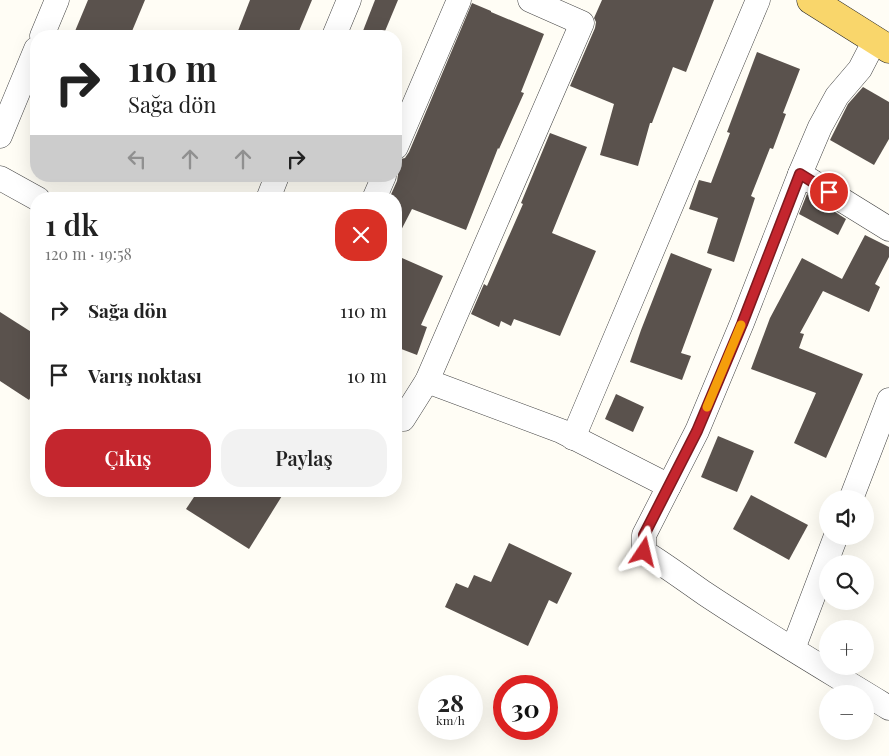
<!DOCTYPE html>
<html lang="tr">
<meta charset="utf-8">
<style>
:root{--surface:#fff;--page:#f2f2f2;--text:#222;--muted:#767676;--accent:#c4262e}
body{margin:0;font-family:"Playfair Display",serif;background:var(--page);color:var(--text);height:100vh;display:flex;flex-direction:column;font-size:19px;white-space:nowrap}
*{box-sizing:border-box;margin:0}
p{font-size:16px;color:var(--muted)}
.icon{flex:none;width:28px;height:28px;fill:none;stroke:currentColor;stroke-width:2;stroke-linecap:round;stroke-linejoin:round}
.map{position:relative;flex:1;overflow:hidden}
.drawer{position:absolute;left:30px;top:192px;width:372px;height:305px;display:flex;flex-direction:column;background:var(--surface);border-radius:20px;box-shadow:0 5px 20px #0002}
.drawer>*{flex:none}
.top-card{position:absolute;left:30px;top:30px;width:372px;height:152px;border-radius:20px;box-shadow:0 5px 20px #0002;background:#fff;color:var(--text);overflow:hidden}
.controls{position:absolute;left:819px;top:490px;display:grid;gap:10px}
.controls a{display:grid;place-items:center;width:55px;height:55px;border-radius:50%;background:var(--surface);box-shadow:0 5px 20px #0002;font-size:25px}
.speed{position:absolute;left:418px;top:675px;display:flex;gap:10px;font-size:25px;font-weight:700;text-align:center}
.speed>*{display:grid;place-content:center;width:65px;height:65px;border-radius:50%;background:var(--surface);box-shadow:0 5px 20px #0002;line-height:1}
.speed small{font-size:12px;font-weight:400}
.speed .limit{border:8px solid #d22;background:#fff;color:#111}
.pin{position:absolute;display:grid;place-items:center;width:42px;height:42px;color:#fff;margin:-21px;border:2px solid #fff;border-radius:50%;box-shadow:0 1px 5px #0007}
.me{position:absolute;width:55px;margin:-28px;rotate:10deg;stroke-linejoin:round;filter:drop-shadow(0 0 4px #0008)}
.turn{display:flex;align-items:center;gap:18px;height:105px;padding:0 15px;font-size:22px}
.turn .icon{width:65px;height:65px;stroke-width:2.5}
.turn b{display:block;font-size:35px;line-height:42px}
.lanes{display:flex;align-items:center;height:48px;padding:0 15px;background:#0003;justify-content:center;gap:25px;direction:ltr}
.lanes .off{opacity:.35}
.round{display:grid;place-items:center;flex:none;width:52px;height:52px;border-radius:20px;background:var(--page)}
.head{display:flex;align-items:center;justify-content:space-between;height:85px;padding:0 15px}
h1{font-size:30px;font-weight:600;line-height:38px}
.primary-button{display:flex;gap:10px;margin-top:auto;padding:10px 15px}
.primary-button a{flex:1;height:58px;border-radius:20px;background:var(--accent);color:#fff;font-size:20px;font-weight:600;line-height:58px;text-align:center}
.primary-button a+a{background:var(--page);color:var(--text)}
ul{padding:0;list-style:none}
li{display:flex;align-items:center;gap:15px;height:65px;padding:0 15px}
li div{flex:1}
li b{display:block;font-size:19px}
li em{font-style:normal}
.map>svg:first-child{display:block}
</style>
<div class="map">
<svg width="889" height="756" viewBox="0 0 889 756">
<rect width="100%" height="100%" fill="#fffdf5"/>
<g fill="#5a524d">
<path d="M88,0H145L130,36H73Z"/>
<path d="M250,0H312L297,36H236Z"/>
<path d="M375,0H398L383,36H361Z"/>
<path d="M602,0H714L686,72L673,67L652,123H650L638,166L600,155L614,104L570,86L595,28L596,22L594,18Z"/>
<path d="M472,3L491,11V12L544,34L521,92L524,93L499,149L498,148L466,230L412,209L396,240V199H389L397,181L398,175L396,170L401,159L405,158L409,152Z"/>
<path d="M757,52L800,69L783,113L786,114L773,149L770,148L751,196L755,198L734,262L707,253L718,218L689,209L699,180L711,183L730,133L727,132Z"/>
<path d="M863,87L889,102V139L874,165L830,140L848,104Z"/>
<path d="M550,133L587,147L552,233L596,251L560,336L514,319L511,326L501,321L499,327L471,314L484,284L487,286L523,204L521,203Z"/>
<path d="M807,194L846,219L838,235L799,214Z"/>
<path d="M865,235L889,247V257L875,284L880,287L869,312L823,291L800,333L804,334L799,348L863,374L826,458L794,443L816,393L751,369L770,318L802,258L842,279Z"/>
<path d="M671,253L712,269L681,353L691,356L682,380L630,362L641,330Z"/>
<path d="M402,258L443,276L421,325L427,327L417,355L396,347V271Z"/>
<path d="M0,312L36,335V388L29,400L0,381Z"/>
<path d="M616,394L644,407L633,432L605,419Z"/>
<path d="M718,436L754,451L737,492L701,477Z"/>
<path d="M198,491H285L249,549L186,509Z"/>
<path d="M751,495L808,525L789,560L733,529Z"/>
<path d="M509,543L572,573L557,604L549,600L528,646L445,607L456,583L468,588L474,575L491,582Z"/>
</g>
<g fill="none" stroke-linecap="round" stroke-linejoin="round">
<defs>
<g id="minor">
<path d="M42,36L57,0"/>
<path d="M334,36L349,0"/>
<path d="M875,40L860,69L837,96L820,127L800,174L742,323L697,431L644,535V552C665,565 684,579 704,593C764,633 827,670 889,708"/>
<path d="M0,136L36,49"/>
<path d="M396,147L459,0"/>
<path d="M800,174L889,229"/>
<path d="M0,178L38,199"/>
<path d="M268,199L277,176"/>
<path d="M374,199L384,176"/>
<path d="M427,381L561,431L669,486"/>
<path d="M396,418L403,419L427,381L582,23L530,0"/>
<path d="M573,438L758,0"/>
<path d="M851,499L889,400"/>
<path d="M793,649L836,536"/>
</g>
<path id="major" d="M811,0L889,49"/>
</defs>
<use href="#minor" stroke="#444" stroke-width="25"/>
<use href="#major" stroke="#222" stroke-width="29"/>
<use href="#minor" stroke="#fff" stroke-width="24"/>
<use href="#major" stroke="#f9d66b" stroke-width="28"/>
</g>
<g fill="none" stroke-linecap="round" stroke-linejoin="round">
<defs>
<path id="route" d="M644,552V535L697,431L742,324L800,174L829,192"/>
</defs>
<use href="#route" stroke="#7f191e" stroke-width="12"/>
<use href="#route" stroke="#c4262e" stroke-width="9"/>
<path stroke="#f59e0b" stroke-width="9" d="M707,407L741,325"/>
</g>
</svg>
<div class="controls">
<a><svg class="icon" aria-label="sound" viewBox="0 0 24 24"><path d="M4 9h4l5-4v14l-5-4H4zM17 9q2 3 0 6"/></svg></a>
<a><svg class="icon" aria-label="search" viewBox="0 0 24 24"><circle cx="10" cy="10" r="6"/><path d="M15 15l6 6"/></svg></a>
<a>+</a>
<a>−</a>
</div>
<div class="speed"><div>28<small>km/h</small></div><div class="limit">30</div></div>
<div class="pin" style="left:829px;top:192px;background:#d93025"><svg class="icon" aria-label="arrive" viewBox="0 0 24 24"><path d="M6 21V4h12l-3 4 3 4H6"/></svg></div>
<svg class="me" style="left:644px;top:552px" viewBox="-20 -20 40 40"><path d="M0-17L14 15 0 8-14 15z" fill="#c4262e" stroke="#fff" stroke-width="4"/></svg>
<div class="top-card">
<div class="turn"><svg class="icon" aria-label="right" viewBox="0 0 24 24"><path d="M7 20v-9h11M14 6l5 5-5 5"/></svg><div><b>110 m</b>Sağa dön</div></div>
<div class="lanes"><svg class="icon off" aria-label="left" viewBox="0 0 24 24"><path d="M17 20v-9H6M10 6l-5 5 5 5"/></svg><svg class="icon off" aria-label="ahead" viewBox="0 0 24 24"><path d="M12 20V5M6 11l6-6 6 6"/></svg><svg class="icon off" aria-label="ahead" viewBox="0 0 24 24"><path d="M12 20V5M6 11l6-6 6 6"/></svg><svg class="icon" aria-label="right" viewBox="0 0 24 24"><path d="M7 20v-9h11M14 6l5 5-5 5"/></svg></div>
</div>
<section class="drawer">
<div class="head"><div><h1>1 dk</h1><p>120 m · 19:58</p></div><a class="round" style="background:#d93025;color:#fff"><svg class="icon" aria-label="close" viewBox="0 0 24 24"><path d="M6 6l12 12M18 6L6 18"/></svg></a></div>
<ul>
<li><svg class="icon" aria-label="right" viewBox="0 0 24 24"><path d="M7 20v-9h11M14 6l5 5-5 5"/></svg><div><b>Sağa dön</b></div><em>110 m</em></li>
<li><svg class="icon" aria-label="arrive" viewBox="0 0 24 24"><path d="M6 21V4h12l-3 4 3 4H6"/></svg><div><b>Varış noktası</b></div><em>10 m</em></li>
</ul>
<div class="primary-button"><a>Çıkış</a><a>Paylaş</a></div>
</section>
</div>
